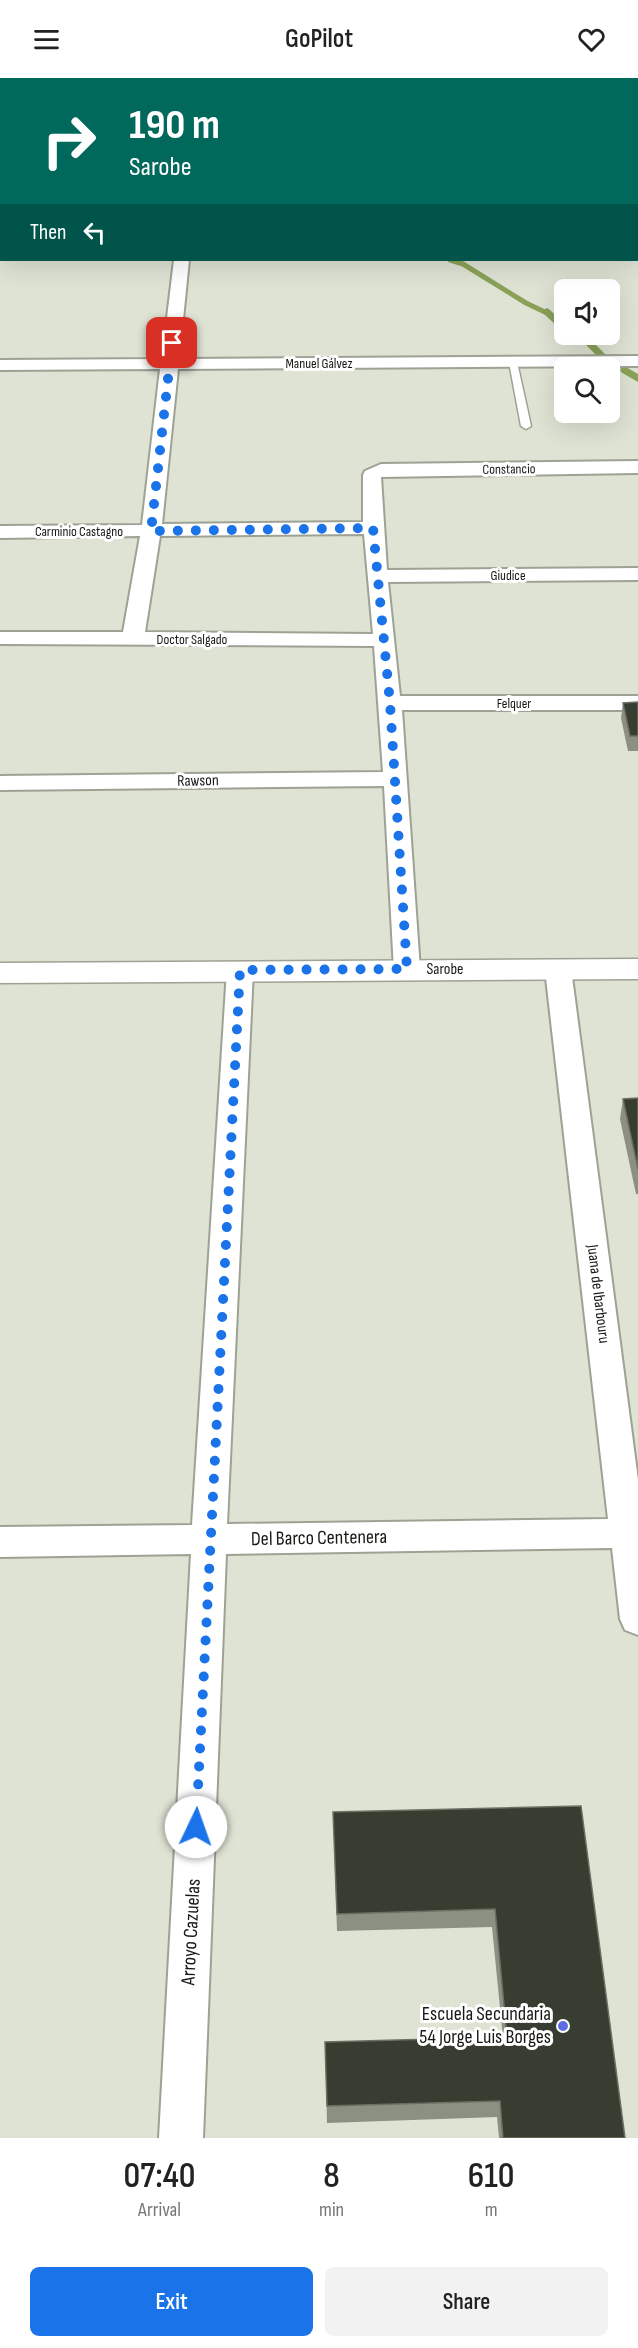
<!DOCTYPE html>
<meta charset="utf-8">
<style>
:root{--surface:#fff;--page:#f2f2f2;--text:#222;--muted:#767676;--accent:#1a73e8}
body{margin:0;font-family:"Sofia Sans Condensed",sans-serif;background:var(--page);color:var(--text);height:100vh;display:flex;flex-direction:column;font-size:22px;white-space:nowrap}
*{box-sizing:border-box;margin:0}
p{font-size:20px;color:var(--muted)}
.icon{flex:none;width:33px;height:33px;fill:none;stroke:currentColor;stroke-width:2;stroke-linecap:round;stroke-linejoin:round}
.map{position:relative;height:2060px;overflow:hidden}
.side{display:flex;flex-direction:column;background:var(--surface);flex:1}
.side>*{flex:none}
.top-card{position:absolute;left:0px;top:0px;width:639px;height:183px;box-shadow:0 6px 24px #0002;background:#00695c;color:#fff;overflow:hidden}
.controls{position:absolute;left:554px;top:201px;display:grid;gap:12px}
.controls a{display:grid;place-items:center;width:66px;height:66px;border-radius:9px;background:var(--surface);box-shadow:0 6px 24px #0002;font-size:30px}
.pin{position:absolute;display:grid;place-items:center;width:51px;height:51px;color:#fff;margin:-26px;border-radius:12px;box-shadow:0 3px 9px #0006}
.me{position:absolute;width:66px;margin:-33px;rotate:3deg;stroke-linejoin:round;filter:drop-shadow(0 0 4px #0008)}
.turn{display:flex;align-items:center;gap:21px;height:126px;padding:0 30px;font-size:27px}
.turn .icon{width:78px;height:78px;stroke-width:2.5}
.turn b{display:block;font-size:42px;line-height:51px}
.then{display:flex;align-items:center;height:57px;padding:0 30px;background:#0003;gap:12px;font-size:22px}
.eta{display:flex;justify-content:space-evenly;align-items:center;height:102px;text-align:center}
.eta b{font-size:36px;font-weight:600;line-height:42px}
.cta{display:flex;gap:12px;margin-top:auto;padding:12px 30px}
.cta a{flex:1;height:69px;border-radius:9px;background:var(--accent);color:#fff;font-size:24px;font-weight:600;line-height:69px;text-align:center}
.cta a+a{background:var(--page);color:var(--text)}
header{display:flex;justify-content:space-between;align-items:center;height:78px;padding:0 30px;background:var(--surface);font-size:27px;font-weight:600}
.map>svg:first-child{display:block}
</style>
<header><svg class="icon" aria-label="menu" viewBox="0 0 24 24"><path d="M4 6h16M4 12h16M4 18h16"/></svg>GoPilot<svg class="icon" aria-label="heart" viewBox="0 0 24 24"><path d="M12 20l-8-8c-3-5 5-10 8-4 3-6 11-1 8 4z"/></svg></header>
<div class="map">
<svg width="638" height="2060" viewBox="0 0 638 2060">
<rect width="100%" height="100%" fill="#dee3d4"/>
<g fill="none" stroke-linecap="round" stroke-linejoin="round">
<path stroke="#8aa157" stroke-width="5" d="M450,182L463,186L526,225L549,236"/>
<g stroke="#8aa157" stroke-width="7">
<path d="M547,234L564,250"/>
<path d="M576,256L586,262L603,279"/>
<path d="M624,292L638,300"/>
</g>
<defs>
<path id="service" d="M513,281L517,284L531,348L526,351L521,348L509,284Z"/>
<g id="minor">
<path d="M174,0H186L187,2H174Z"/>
<path d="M577,0H600V1L578,2Z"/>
<rect x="0" y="141" width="2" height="8"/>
<path d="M174,182H189L179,281L638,278V288L178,291L162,446L363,444V397L365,393L381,386L638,383V395L381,399L387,492L638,490V502L388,504L400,618H638V632H402L420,892L416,898L407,900L398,898L394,892L384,708L0,712V698L383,694L374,568L0,566V554H123L140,458L0,460V448L142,447L160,291L0,292V282L162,281ZM364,456L373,556L145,554L160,458Z"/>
<path d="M558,883L567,885L571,891L638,1402V1557L625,1552L620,1541L612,1470L226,1476L203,2060H159L191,1476L0,1479V1449L192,1447L227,892L231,886L240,884L249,886L253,892L227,1446L608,1441L545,891L549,885Z"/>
</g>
<path id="tertiary" d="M638,881V901L0,905V885Z"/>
<rect id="secondary" x="0" y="39" width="2" height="10"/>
<path id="primary" d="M608,0H622L623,2H608Z"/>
</defs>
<use href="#service" stroke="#9da294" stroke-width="3"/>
<use href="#minor" stroke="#9da294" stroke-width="4"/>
<use href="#tertiary" stroke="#9da294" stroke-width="3"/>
<use href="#secondary" stroke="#9da294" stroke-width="3"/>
<use href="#primary" stroke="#9da294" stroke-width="3"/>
<use href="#service" fill="#fff" fill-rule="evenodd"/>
<use href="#minor" fill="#fff" fill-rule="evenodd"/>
<use href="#tertiary" fill="#fff" fill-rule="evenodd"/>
<use href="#secondary" fill="#fff" fill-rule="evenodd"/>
<use href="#primary" fill="#fff" fill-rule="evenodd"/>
<defs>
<path id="rail" d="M296,0L301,2"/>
</defs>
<use href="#rail" stroke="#575a52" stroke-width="4"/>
<use href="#rail" stroke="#fff" stroke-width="2" stroke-dasharray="7" stroke-linecap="butt"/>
</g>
<g fill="#8b9082">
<path d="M638,624V673H628L621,640L623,625Z"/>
<path d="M638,1020V1116H636L620,1041L623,1021Z"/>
<path d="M581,1728L625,2060H499L497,2039L327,2045L325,1964L503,1960L492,1849L337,1853L333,1734Z"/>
</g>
<g fill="#383d31" stroke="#6a6f62" stroke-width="1.5">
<path d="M638,624V658H630L623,625Z"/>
<path d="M638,1020V1091L623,1021Z"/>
<path d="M581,1728L625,2060H503L500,2023L327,2028L325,1964L507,1959L495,1831L337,1836L333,1734Z"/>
</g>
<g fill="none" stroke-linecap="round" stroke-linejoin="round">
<path stroke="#1a73e8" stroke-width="10" stroke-dasharray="0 18" d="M172,265L151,453L373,450L390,625L407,891L240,892L196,1749"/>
</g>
<circle fill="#5c6de4" stroke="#fff" stroke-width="2" cx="563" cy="1948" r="6"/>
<g text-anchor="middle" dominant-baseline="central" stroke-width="6" stroke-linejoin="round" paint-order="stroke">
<g font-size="14" fill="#171914" stroke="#fff">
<text x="319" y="285">Manuel Gálvez</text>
<text transform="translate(509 391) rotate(-1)">Constancio</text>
<text x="79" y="453">Carminio Castagno</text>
<text x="508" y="497">Giudice</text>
<text x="192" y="561">Doctor Salgado</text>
<text x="514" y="625">Felquer</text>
</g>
<g font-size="16" fill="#171914" stroke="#fff">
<text transform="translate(198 703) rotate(-1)">Rawson</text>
<text x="445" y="891">Sarobe</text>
<text transform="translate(598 1216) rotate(83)">Juana de Ibarbouru</text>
</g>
<g font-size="20" fill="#171914" stroke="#fff">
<text transform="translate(319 1460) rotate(-1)">Del Barco Centenera</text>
<text transform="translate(191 1854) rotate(-87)">Arroyo Cazuelas</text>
</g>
<g font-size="20" fill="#171914" stroke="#fff" text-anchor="end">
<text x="551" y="1936">Escuela Secundaria<tspan x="551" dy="23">54 Jorge Luis Borges</tspan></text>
</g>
</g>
</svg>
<div class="controls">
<a><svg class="icon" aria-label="sound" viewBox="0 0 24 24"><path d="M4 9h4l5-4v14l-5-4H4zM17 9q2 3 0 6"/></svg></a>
<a><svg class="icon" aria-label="search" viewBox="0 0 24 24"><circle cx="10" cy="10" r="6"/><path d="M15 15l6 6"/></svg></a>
</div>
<div class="pin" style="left:172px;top:265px;background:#d93025"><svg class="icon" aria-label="arrive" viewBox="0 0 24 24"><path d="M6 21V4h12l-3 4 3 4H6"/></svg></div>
<svg class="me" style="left:196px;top:1749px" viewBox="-20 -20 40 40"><circle r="19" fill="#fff"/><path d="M0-13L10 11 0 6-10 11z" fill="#1a73e8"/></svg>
<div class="top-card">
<div class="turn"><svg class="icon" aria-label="right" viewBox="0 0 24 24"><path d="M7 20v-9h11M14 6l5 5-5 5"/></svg><div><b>190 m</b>Sarobe</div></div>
<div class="then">Then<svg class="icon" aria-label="left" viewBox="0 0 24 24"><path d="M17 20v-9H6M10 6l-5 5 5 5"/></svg></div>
</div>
</div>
<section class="side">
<div class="eta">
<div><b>07:40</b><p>Arrival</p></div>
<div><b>8</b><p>min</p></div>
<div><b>610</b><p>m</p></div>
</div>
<div class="cta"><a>Exit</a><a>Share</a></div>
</section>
